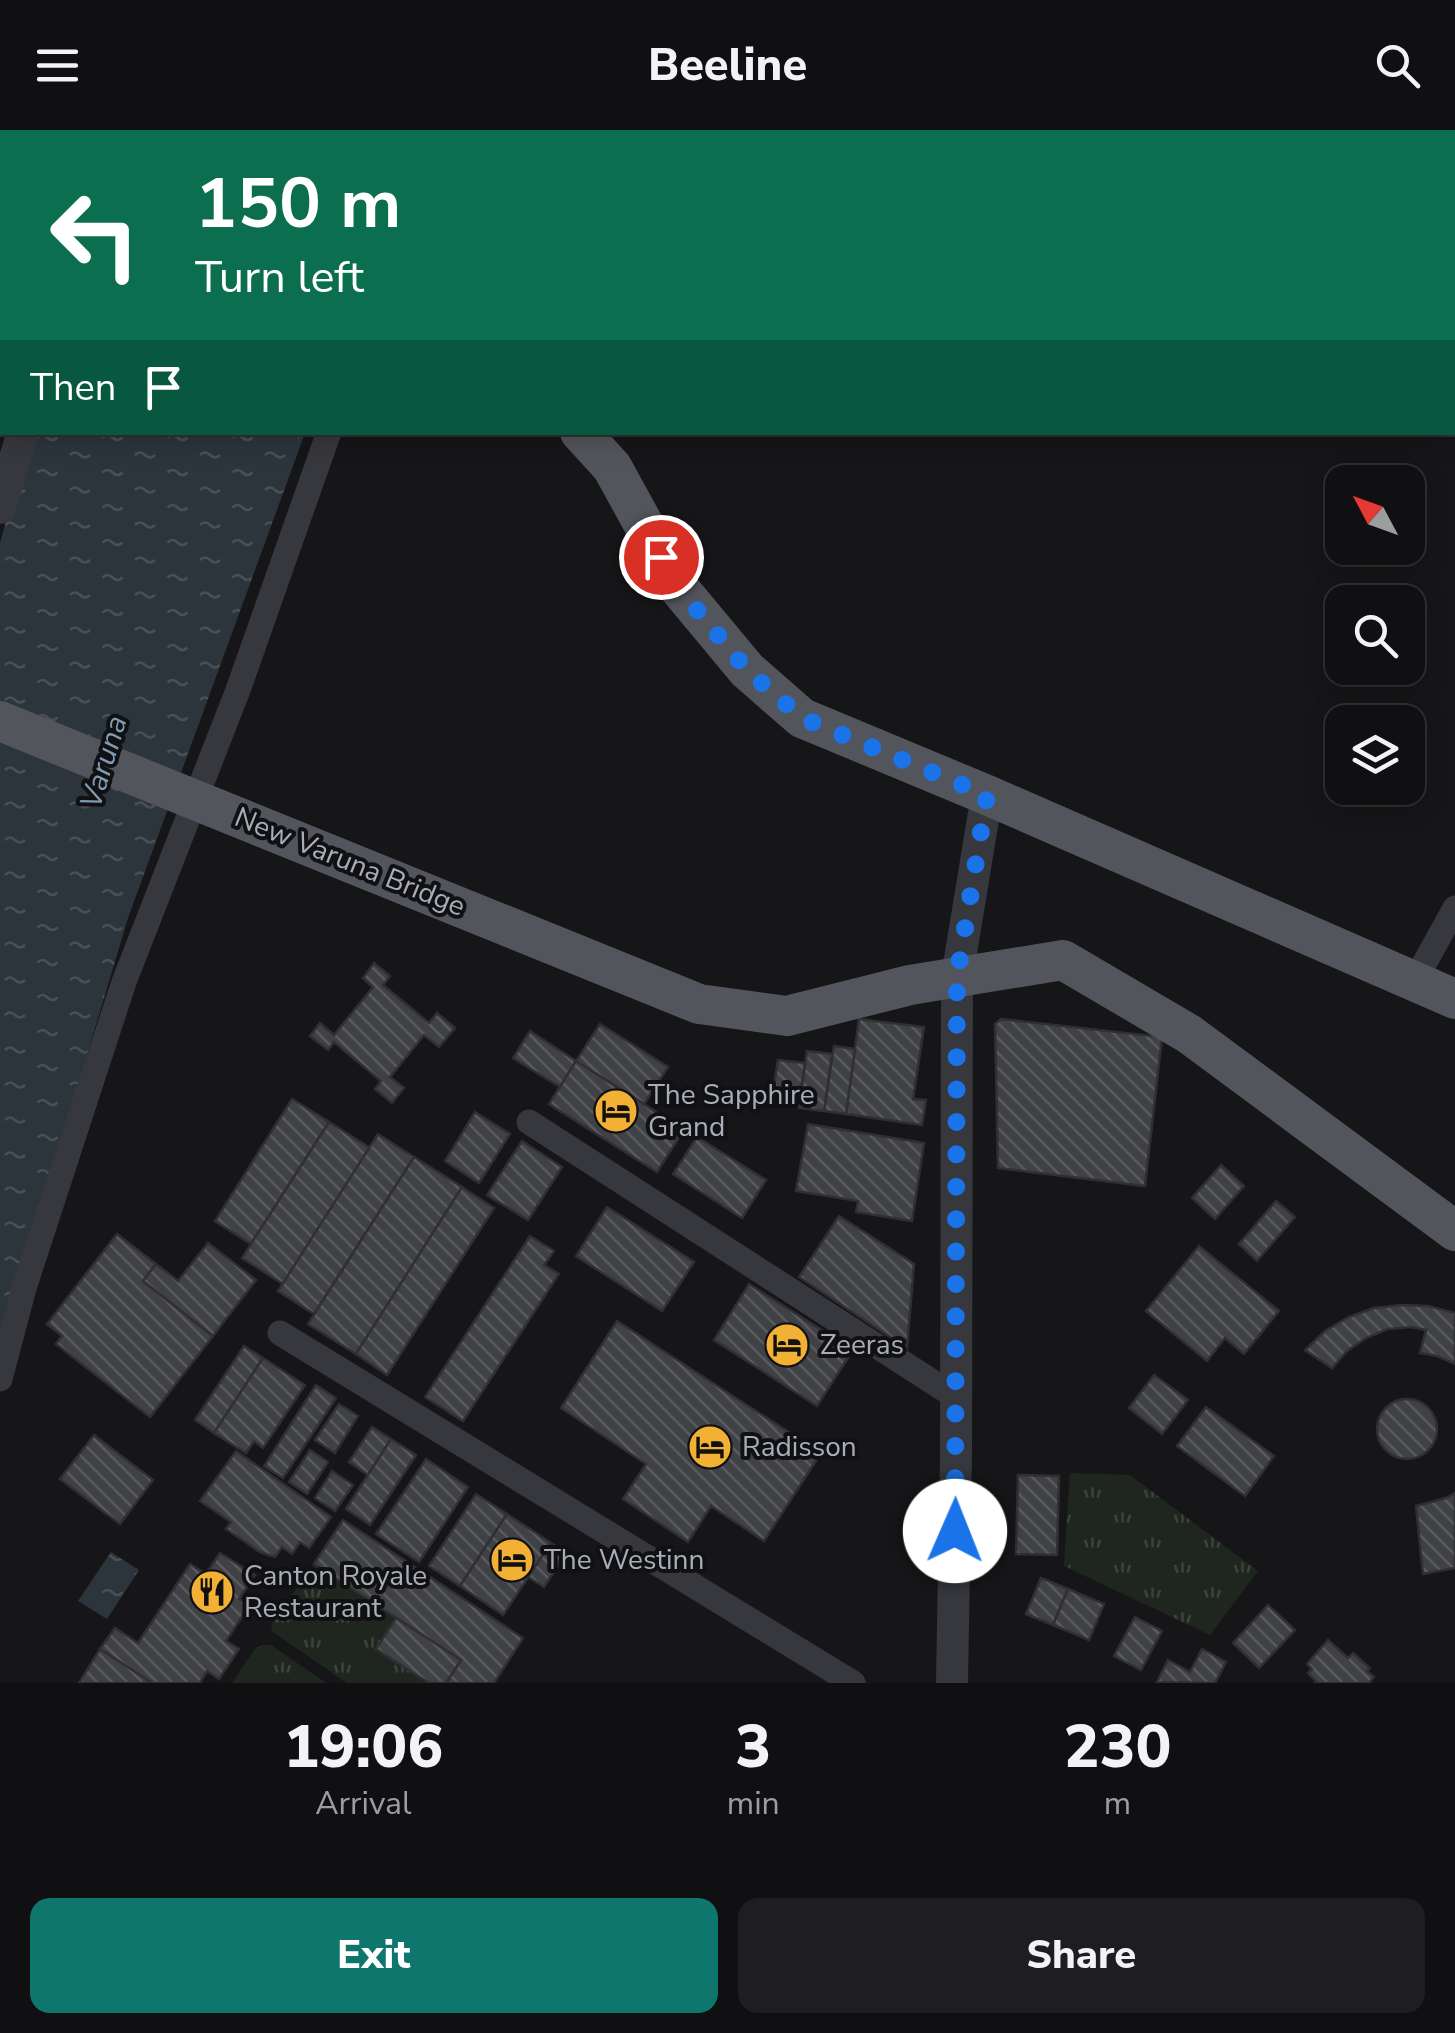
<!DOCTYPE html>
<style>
:root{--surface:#101012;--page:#1e1e20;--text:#f1f3f6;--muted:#9c9d9f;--line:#303032;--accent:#0f766e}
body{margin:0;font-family:"Nunito Sans",sans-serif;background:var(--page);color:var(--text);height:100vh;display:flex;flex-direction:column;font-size:38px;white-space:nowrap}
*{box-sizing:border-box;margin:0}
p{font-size:32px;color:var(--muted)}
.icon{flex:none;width:55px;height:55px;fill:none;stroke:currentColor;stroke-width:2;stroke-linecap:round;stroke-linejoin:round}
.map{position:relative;height:1553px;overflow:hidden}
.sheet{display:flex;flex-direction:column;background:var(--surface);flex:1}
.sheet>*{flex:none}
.banner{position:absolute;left:0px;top:0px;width:1455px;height:305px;box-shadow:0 5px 25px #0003,0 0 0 2px var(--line);background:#0b6e4f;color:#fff;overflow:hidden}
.needle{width:65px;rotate:311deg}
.tools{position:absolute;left:1325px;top:335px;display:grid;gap:20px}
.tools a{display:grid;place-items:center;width:100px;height:100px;border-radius:20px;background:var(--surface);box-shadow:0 5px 25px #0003,0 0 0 2px var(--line);font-size:50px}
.pin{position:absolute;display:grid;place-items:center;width:85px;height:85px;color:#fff;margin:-42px;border:5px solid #fff;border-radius:50%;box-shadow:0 2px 10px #0007}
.me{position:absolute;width:110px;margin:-55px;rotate:1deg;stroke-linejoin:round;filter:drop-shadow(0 0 8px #0008)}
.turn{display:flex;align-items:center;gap:35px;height:210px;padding:0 30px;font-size:45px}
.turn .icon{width:130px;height:130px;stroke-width:2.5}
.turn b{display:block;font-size:70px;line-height:85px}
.then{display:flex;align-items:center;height:95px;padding:0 30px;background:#0003;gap:20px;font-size:38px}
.eta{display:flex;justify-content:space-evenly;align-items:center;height:170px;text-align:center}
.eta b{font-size:60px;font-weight:800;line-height:70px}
.button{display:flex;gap:20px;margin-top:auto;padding:20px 30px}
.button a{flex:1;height:115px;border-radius:20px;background:var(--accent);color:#fff;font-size:40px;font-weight:800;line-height:115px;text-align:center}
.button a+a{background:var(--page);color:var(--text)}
header{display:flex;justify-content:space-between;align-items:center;height:130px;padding:0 30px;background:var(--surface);font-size:45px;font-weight:800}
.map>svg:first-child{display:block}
</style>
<header><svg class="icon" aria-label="menu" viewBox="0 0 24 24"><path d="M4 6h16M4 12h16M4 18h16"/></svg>Beeline<svg class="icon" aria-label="search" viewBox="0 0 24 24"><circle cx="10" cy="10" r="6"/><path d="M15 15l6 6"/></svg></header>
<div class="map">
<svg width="1455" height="1553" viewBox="0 0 1455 1553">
<defs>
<pattern id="grass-tufts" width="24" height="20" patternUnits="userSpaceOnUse" patternTransform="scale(2.5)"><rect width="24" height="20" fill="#1e261f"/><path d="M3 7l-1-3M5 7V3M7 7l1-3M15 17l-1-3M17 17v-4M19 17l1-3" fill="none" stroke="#3c433d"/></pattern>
<pattern id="water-ripples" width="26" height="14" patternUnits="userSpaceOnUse" patternTransform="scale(2.5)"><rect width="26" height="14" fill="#2c353c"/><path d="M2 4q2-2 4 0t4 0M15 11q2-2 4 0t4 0" fill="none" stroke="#485056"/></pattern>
<pattern id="building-back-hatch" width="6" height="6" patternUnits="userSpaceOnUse" patternTransform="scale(2.5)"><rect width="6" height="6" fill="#404145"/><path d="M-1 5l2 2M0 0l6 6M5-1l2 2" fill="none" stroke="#595a5e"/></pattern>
</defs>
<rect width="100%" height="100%" fill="#161618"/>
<g fill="url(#grass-tufts)">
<path d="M1070,1343L1130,1345L1258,1441L1210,1505L1064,1436Z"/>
<path d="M314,1434L396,1488L377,1520L429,1553H347L273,1502L271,1497L274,1489Z"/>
<path d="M262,1515H271L326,1553H232L255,1519Z"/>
</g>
<g fill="url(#water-ripples)">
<path d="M114,0H427L426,2H113Z"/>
<path d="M30,303H305L128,788L0,1215V413Z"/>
<path d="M111,1422L139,1440L107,1489L78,1471Z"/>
</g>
<g fill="url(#building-back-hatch)" stroke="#303034" stroke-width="2.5">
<path d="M374,833L390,846L383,855L429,893L437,883L455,898L439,917L424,905L390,947L404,958L392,973L375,959L381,951L334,912L328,920L310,906L320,893L334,905L373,857L363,848Z"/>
<path d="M859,889L924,897L913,969L926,970L922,995L846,984Z"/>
<path d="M1001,889L1162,907L1145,1056L998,1038L995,894Z"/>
<path d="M600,894L668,937L644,974L576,931Z"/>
<path d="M530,901L576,931L560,957L513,928Z"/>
<path d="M834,916L855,919L846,984L824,981Z"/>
<path d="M807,921L832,924L824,981L799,978Z"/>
<path d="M778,930L805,933L800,965L773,961Z"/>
<path d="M576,931L684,1000L657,1042L549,974Z"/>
<path d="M292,969L329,992L251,1114L215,1091Z"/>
<path d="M475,982L510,1004L479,1053L445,1031Z"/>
<path d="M329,992L370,1018L283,1154L242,1128Z"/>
<path d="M808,994L924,1013L912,1091L856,1082L858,1071L796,1061Z"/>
<path d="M378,1004L414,1027L314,1184L278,1161Z"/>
<path d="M697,1007L766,1050L742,1088L673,1044Z"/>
<path d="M522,1011L562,1037L528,1090L487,1065Z"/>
<path d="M414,1027L462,1057L356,1224L308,1194Z"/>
<path d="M1221,1035L1244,1056L1215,1089L1192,1068Z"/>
<path d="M462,1057L494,1078L387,1245L356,1224Z"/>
<path d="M1276,1071L1295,1087L1257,1131L1239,1114Z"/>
<path d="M607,1077L694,1132L662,1181L576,1126Z"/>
<path d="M839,1086L914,1134L907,1218L799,1147Z"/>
<path d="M117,1104L156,1134L143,1151L213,1206L150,1287L56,1214L62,1206L47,1194Z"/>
<path d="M530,1106L554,1121L544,1135L559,1144L463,1291L425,1267Z"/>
<path d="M208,1113L256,1150L213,1206L143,1151L156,1134L178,1151Z"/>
<path d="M1199,1116L1279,1181L1244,1224L1225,1208L1207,1231L1146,1181Z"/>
<path d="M749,1154L853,1220L817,1276L714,1210Z"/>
<path d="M1401,1175L1428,1176L1455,1183V1234L1437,1226L1420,1223L1426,1200L1411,1197L1388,1199L1366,1208L1347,1221L1332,1238L1305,1220L1325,1201L1349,1187L1374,1178Z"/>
<path d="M617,1191L821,1323L764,1411L711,1376L688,1412L623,1369L646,1334L561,1278Z"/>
<path d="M244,1216L263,1228L214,1303L195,1290Z"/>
<path d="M263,1228L305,1255L263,1318L254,1311L246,1323L214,1303Z"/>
<path d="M1154,1245L1188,1270L1162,1304L1129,1278Z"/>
<path d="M316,1255L336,1268L283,1348L264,1336Z"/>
<circle cx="1407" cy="1299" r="30"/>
<path d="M339,1274L358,1286L335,1323L315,1310Z"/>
<path d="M1206,1277L1274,1326L1245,1366L1177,1316Z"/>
<path d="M372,1297L391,1309L368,1345L349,1332Z"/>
<path d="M94,1305L153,1350L120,1394L60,1349Z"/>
<path d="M391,1309L416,1325L370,1395L346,1379Z"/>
<path d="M310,1320L328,1332L307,1364L289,1352Z"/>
<path d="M236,1321L331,1387L309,1418L300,1412L292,1424L282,1417L275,1427L260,1422L226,1399L231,1392L200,1371Z"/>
<path d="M426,1329L468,1357L419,1432L376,1404Z"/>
<path d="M332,1341L353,1355L335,1381L315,1368Z"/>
<path d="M1018,1345L1059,1346L1057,1425L1016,1424Z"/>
<path d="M1455,1363V1438L1423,1444L1416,1376L1446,1368Z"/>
<path d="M476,1364L507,1384L460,1456L429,1436Z"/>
<path d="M507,1384L551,1413L503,1485L460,1456Z"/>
<path d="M343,1390L523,1508L494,1553H446L461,1530L314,1434Z"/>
<path d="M551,1413L566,1423L544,1457L528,1447Z"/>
<path d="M220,1423L255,1445L239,1469L249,1476L226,1511L239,1519L219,1549L207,1541L200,1553H152L100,1519L115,1498L138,1513L190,1434L206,1444Z"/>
<path d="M1041,1448L1068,1459L1053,1495L1026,1484Z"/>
<path d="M1068,1459L1104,1474L1089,1510L1053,1495Z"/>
<path d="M1268,1475L1295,1500L1259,1538L1233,1513Z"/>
<path d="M1135,1487L1162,1501L1141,1540L1114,1526Z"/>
<path d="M396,1488L461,1530L446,1553H429L376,1519Z"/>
<path d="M1328,1510L1348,1528L1353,1523L1370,1538L1367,1541L1374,1547L1369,1553H1315L1316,1551L1308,1543L1312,1539L1307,1534Z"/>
<path d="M100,1519L152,1553H79Z"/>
<path d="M1202,1519L1226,1532L1215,1553L1157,1552L1168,1530L1190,1542Z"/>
</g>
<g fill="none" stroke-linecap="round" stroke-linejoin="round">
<g stroke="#37383d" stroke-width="25">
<path d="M408,2L409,0"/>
<path d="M1452,80L1455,77"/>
<path d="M1414,852L1455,778"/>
<path d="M529,992L956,1267"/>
<path d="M280,1203L853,1553"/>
<path d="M0,1249L24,1158L124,852L238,560L329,302"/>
</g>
<g stroke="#37383d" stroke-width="32">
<path d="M114,2V0"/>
<path d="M0,378L23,302"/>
<path d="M952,1553L956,1325L957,847L987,665"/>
</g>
<g stroke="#53555c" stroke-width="40">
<path d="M0,41L2,43"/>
<path d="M580,302L612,337L678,457L747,540L802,588L987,665L1455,869"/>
<path d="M0,591L699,874L787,886L910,855L1063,830L1189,904L1455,1101"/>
</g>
</g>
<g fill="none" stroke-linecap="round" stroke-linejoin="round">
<path stroke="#1a73e8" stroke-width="18" stroke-dasharray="0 32.4" d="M661,427L678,457L747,540L802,588L987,665L957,847L955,1401"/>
</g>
<defs>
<symbol id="hotel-disc" viewBox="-11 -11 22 22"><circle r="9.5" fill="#f2b134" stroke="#111113"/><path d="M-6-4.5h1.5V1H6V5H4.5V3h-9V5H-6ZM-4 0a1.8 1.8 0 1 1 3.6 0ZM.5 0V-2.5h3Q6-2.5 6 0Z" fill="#111"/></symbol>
<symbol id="restaurant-disc" viewBox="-11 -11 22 22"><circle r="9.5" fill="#f2b134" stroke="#111113"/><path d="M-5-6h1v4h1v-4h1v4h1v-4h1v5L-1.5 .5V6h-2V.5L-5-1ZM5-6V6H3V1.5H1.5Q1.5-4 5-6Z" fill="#111"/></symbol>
</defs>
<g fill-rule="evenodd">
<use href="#hotel-disc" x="591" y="956" width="50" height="50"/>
<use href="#hotel-disc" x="762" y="1190" width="50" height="50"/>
<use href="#hotel-disc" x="685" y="1292" width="50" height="50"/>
<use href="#hotel-disc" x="487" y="1405" width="50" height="50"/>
<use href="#restaurant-disc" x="187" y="1437" width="50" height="50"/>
</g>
<g text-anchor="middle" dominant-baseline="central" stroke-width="8" stroke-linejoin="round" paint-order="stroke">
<g font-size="28" fill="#a8adb8" stroke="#111113">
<text transform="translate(350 732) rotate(22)">New Varuna Bridge</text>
</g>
<g font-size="28" fill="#a8adb8" stroke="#111113" text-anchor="start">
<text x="648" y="965">The Sapphire<tspan x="648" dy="32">Grand</tspan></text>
<text x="820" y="1215">Zeeras</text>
<text x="742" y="1317">Radisson</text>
<text x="544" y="1430">The Westinn</text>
<text x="244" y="1446">Canton Royale<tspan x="244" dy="32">Restaurant</tspan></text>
</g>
<g font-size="30" font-style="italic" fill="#7f9bb3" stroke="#111113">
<text transform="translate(104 632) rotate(-73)">Varuna</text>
</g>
</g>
</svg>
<div class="tools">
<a><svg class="needle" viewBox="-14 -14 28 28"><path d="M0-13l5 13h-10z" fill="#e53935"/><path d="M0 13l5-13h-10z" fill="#9c9d9f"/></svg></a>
<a><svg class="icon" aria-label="search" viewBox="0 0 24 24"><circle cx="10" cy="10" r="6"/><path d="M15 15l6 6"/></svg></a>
<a><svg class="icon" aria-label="layers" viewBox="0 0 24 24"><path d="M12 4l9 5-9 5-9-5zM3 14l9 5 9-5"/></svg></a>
</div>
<div class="pin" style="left:661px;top:427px;background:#d93025"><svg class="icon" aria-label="arrive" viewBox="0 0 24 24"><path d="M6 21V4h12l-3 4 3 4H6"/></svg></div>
<svg class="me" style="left:955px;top:1401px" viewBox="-20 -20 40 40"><circle r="19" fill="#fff"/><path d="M0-13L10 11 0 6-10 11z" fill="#1a73e8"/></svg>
<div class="banner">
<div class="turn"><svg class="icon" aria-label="left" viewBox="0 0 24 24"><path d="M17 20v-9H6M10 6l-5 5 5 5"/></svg><div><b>150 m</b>Turn left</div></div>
<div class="then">Then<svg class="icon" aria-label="arrive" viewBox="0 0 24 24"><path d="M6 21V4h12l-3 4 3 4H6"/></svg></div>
</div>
</div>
<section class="sheet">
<div class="eta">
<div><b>19:06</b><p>Arrival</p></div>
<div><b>3</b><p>min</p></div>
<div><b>230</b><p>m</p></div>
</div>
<div class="button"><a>Exit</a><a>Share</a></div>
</section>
